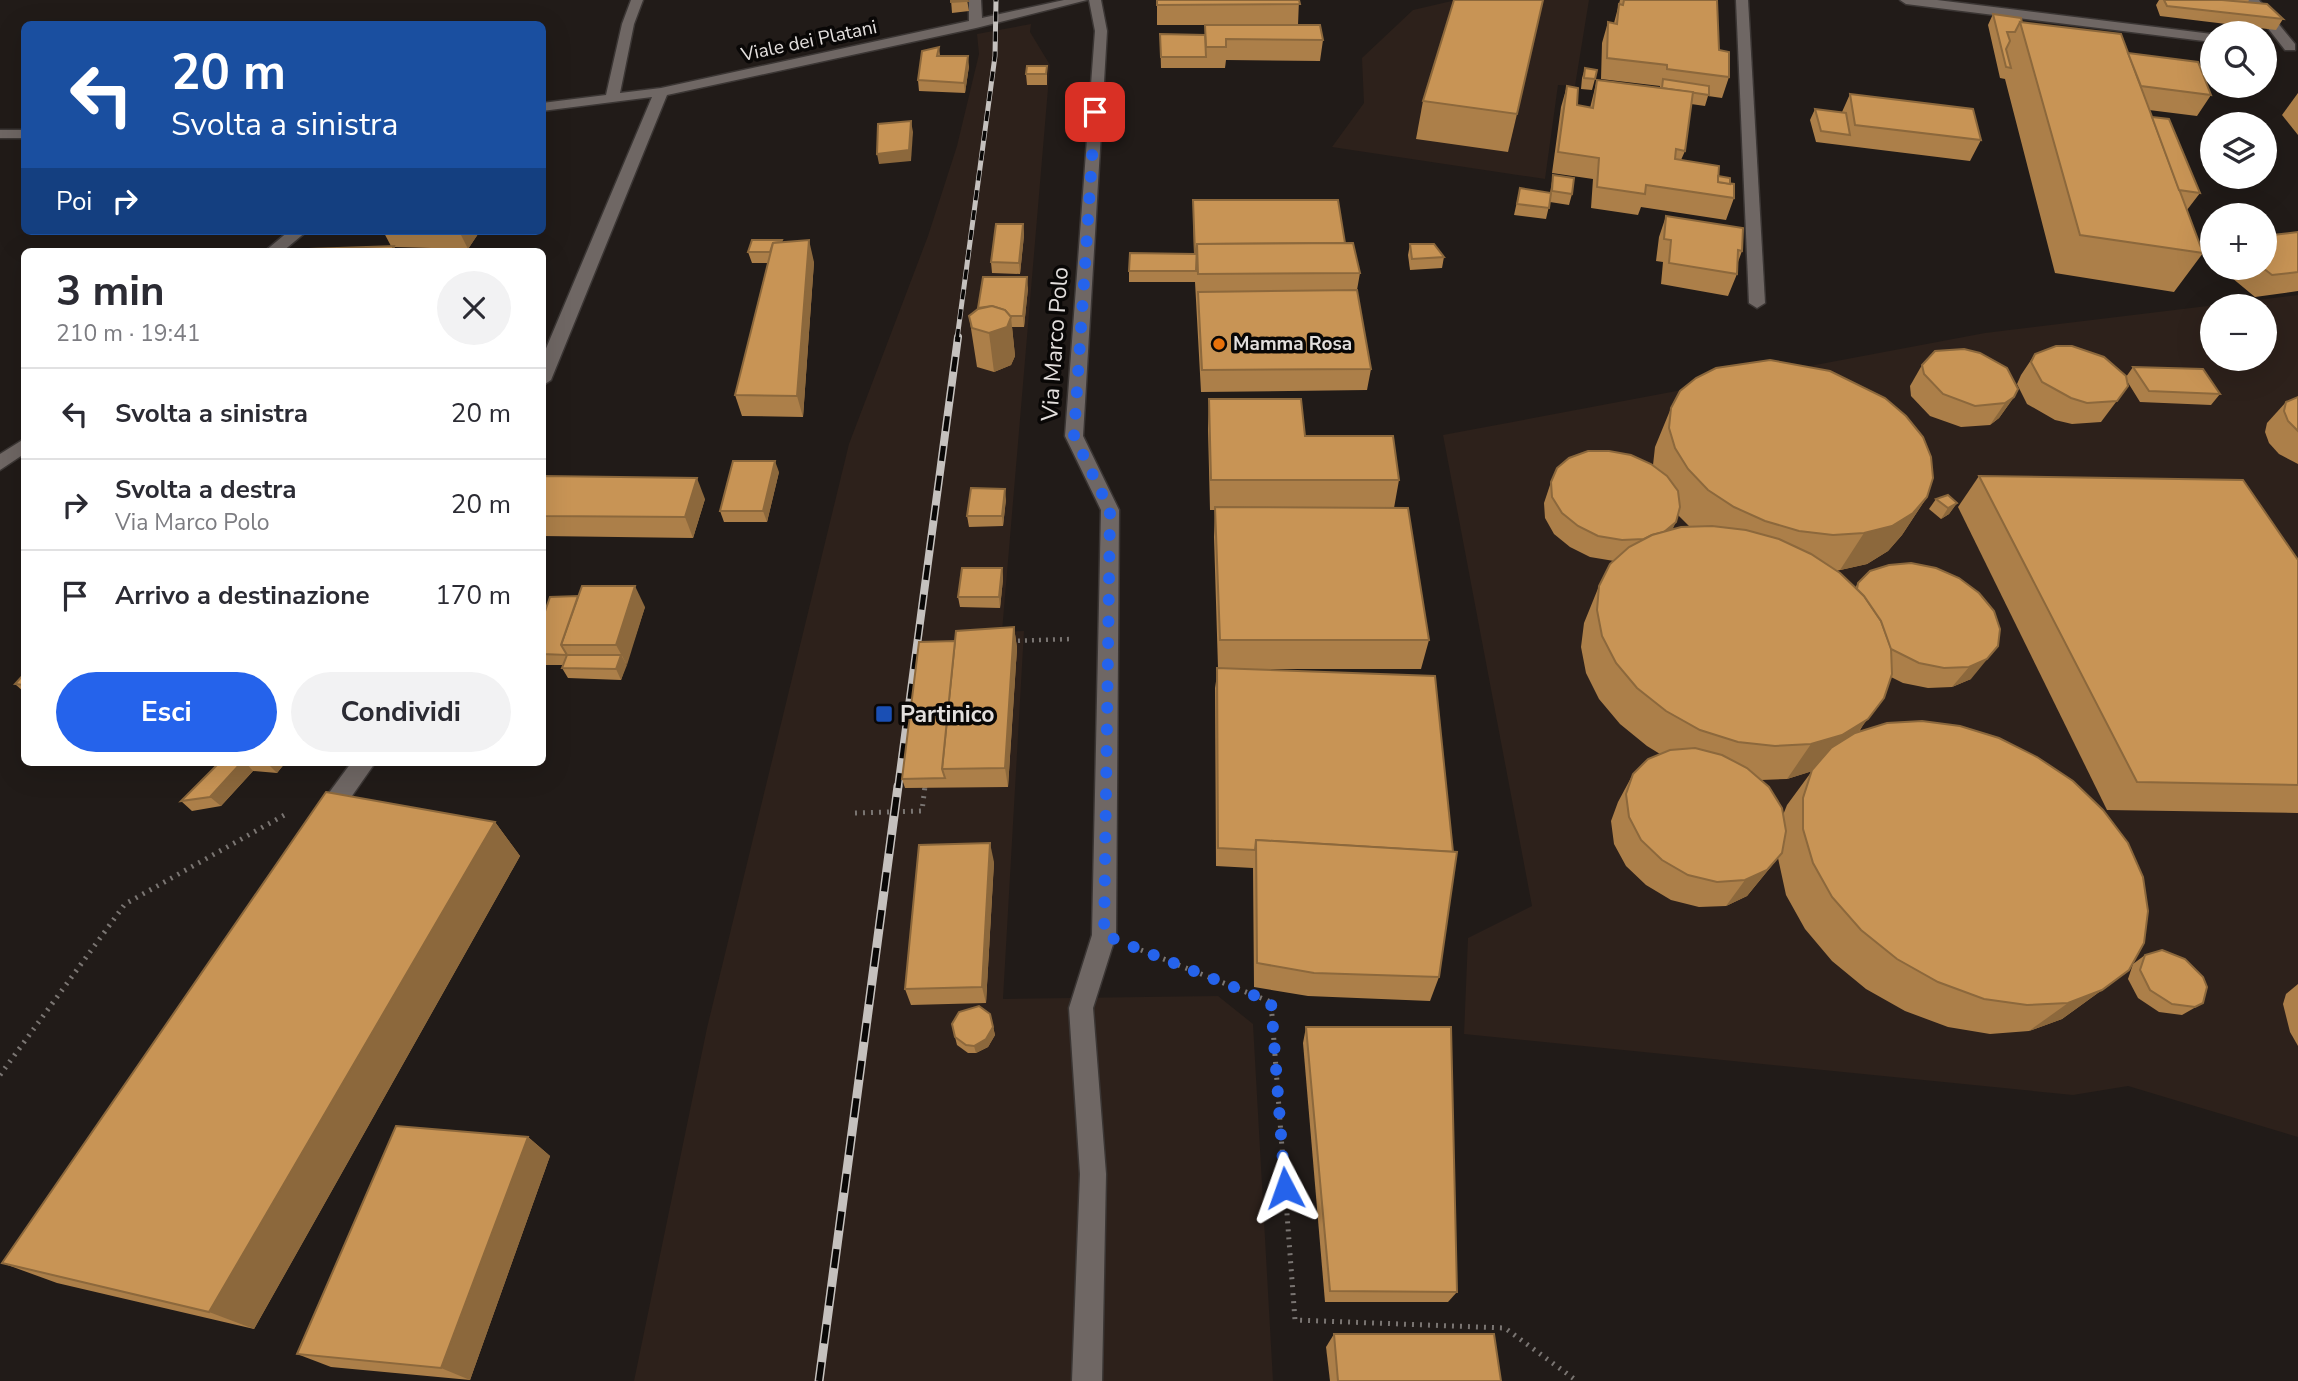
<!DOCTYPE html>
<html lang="it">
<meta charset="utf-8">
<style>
:root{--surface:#fff;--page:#f2f2f3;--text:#2b2b33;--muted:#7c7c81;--line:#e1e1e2;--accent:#2563eb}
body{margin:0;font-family:"Nunito Sans",sans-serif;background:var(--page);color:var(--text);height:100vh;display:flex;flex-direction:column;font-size:26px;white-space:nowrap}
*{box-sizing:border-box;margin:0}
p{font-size:23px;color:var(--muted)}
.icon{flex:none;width:38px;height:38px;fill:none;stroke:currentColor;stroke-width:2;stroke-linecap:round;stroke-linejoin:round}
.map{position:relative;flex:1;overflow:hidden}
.drawer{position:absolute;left:21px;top:248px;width:525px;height:518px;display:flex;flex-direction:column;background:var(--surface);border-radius:10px;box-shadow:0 7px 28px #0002}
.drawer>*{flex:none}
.hud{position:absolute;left:21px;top:21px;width:525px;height:214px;border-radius:10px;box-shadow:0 7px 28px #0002;background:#1a4fa0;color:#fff;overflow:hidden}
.tools{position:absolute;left:2200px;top:21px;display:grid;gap:14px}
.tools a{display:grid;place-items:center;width:77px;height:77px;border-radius:50%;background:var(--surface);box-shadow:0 7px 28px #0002;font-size:35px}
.pin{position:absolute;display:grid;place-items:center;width:60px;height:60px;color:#fff;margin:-30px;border-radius:14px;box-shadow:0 4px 10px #0006}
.me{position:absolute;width:77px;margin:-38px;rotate:356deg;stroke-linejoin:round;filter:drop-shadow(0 0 5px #0008)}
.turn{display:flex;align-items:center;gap:24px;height:147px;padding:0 35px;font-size:32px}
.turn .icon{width:91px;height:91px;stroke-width:2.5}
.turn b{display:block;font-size:49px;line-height:60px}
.then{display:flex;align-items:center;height:66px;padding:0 35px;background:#0003;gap:14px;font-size:26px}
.round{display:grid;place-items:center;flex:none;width:74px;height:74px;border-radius:37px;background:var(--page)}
.head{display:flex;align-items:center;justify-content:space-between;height:119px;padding:0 35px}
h1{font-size:42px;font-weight:700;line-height:52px}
.button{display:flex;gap:14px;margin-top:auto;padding:14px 35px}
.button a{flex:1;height:80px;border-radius:42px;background:var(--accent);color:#fff;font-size:28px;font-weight:700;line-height:80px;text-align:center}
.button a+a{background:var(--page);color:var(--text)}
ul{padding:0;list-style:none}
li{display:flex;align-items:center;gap:21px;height:91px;padding:0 35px;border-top:2px solid var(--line)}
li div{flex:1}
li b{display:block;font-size:26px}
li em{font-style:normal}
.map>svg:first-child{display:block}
</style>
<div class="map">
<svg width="2298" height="1381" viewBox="0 0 2298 1381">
<rect width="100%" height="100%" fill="#211b18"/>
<g fill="#2d211b" fill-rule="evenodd">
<path d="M1456,0H1589L1575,86L1558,85L1545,179L1332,147L1364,103L1362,58L1413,10Z"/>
<path d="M1031,24L1030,32L1050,65L1002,632L1024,631L1003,999L1218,996L1253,1024L1273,1381H634L707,1028L849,444L928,236L957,146L979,54L977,34Z"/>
<path d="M2298,295V1137L2128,1086L2073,1095L1464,1034L1468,938L1532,906L1443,435L1985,333ZM2212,306H2264V359H2212Z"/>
</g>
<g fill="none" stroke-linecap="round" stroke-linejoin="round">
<defs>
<g id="minor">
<path d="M631,0H643L634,24L620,93L661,88L969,21V0H981L982,18L1064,0H1087L976,28L667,95L551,380L542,386V358L652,97L542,111V103L606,95L622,24Z"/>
<path d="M1089,0H1101L1107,31L1083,436L1119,510L1116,935L1093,1008L1106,1174L1102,1381H1072L1080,1174L1069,1008L1092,935L1101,510L1065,436L1095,31Z"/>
<path d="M1736,0H1748L1765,303L1757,308L1749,303Z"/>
<path d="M1900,0H1937L2212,34V42L1906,4Z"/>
<path d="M2246,0H2259L2295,44V50H2285Z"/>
<rect x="0" y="130" width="24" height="8"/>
<path d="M289,231H307L282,252H264Z"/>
<path d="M24,439V454L0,470V454Z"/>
<path d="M351,763H375L333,823L325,826L317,823L314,816L317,809Z"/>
</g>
</defs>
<use href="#minor" stroke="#3b3634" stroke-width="3"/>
<g stroke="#7a7572" stroke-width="4.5" stroke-dasharray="2 5" stroke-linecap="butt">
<path d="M1011,641L1072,639"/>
<path d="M925,788V784"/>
</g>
<g stroke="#7a7572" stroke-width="5" stroke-dasharray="2 6" stroke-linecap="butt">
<path d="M855,813L922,811L925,786"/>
<path d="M1141,950L1271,1002L1295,1320L1505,1328L1577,1381"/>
<path d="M0,1075L125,904L288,813"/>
</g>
<use href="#minor" fill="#6f6764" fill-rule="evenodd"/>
<defs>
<path id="rail-far2" d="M957,339L995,56L996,0"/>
<path id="rail-far1" d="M898,788L958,337"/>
<path id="rail" d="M819,1381L898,786"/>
</defs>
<use href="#rail-far2" stroke="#c5c1be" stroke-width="5"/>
<use href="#rail-far1" stroke="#c5c1be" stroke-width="8"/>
<use href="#rail" stroke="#c5c1be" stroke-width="9"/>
<use href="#rail-far2" stroke="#090706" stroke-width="3.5" stroke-dasharray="10" stroke-linecap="butt"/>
<use href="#rail-far1" stroke="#090706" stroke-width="5" stroke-dasharray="15" stroke-linecap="butt"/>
<use href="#rail" stroke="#090706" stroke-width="6" stroke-dasharray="19" stroke-linecap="butt"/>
</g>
<g fill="#ac7f49" fill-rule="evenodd">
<path d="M951,0H967L969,11L952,13Z"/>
<path d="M1157,0H1299L1298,25L1323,40L1320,61L1226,60L1225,68H1161L1160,34L1205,35V25H1157Z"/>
<path d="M1620,0H1717L1719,50L1729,77L1722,98L1708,96L1705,106L1691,104L1685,151L1681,160L1718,176L1730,184L1734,198L1726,220L1641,207L1638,215L1591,208L1593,179L1552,173L1561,107L1567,86L1577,105L1590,108L1597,80L1660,88V86L1601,79L1602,43L1608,22L1614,23Z"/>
<path d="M2159,0H2249L2248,2H2242L2283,19L2276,30L2160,16L2156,5Z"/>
<path d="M1993,14L2128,53L2211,95L2197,116L2149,110L2152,117L2200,193L2187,210L2203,253L2174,292L2055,273L2005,79L2000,78L1988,25Z"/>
<path d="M939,47L940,56L969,66L965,93L919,91L918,80Z"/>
<path d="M1047,66V85H1027L1026,74Z"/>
<path d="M1585,68L1595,79L1592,90L1581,89L1582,78Z"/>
<path d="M2298,93V135L2282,115Z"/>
<path d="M1850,94L1981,140L1970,161L1816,142L1810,120L1815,109L1842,112Z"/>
<path d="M1423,101L1517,114L1508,152L1416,139Z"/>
<path d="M1553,175L1572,194L1569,205L1550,202L1546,219L1514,215L1520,188L1550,193Z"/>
<path d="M1193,200L1345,243L1360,273L1357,290L1371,369L1367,390L1201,392L1195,282H1129V271L1194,254Z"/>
<path d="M1666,216L1742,251L1738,262L1737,274L1728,296L1661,284L1663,262L1656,261L1659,237Z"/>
<path d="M1023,224L1024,235L1020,274L992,273L991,262Z"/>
<path d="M383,231H480L468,249L394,247L391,246Z"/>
<path d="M2298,232V291L2255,297L2220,268H2264Z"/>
<path d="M782,240V242L814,262L803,417L742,416L735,395L768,263H752L748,252Z"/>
<path d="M1410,244L1444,257L1442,268L1410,270L1408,255Z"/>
<path d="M1028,288L1024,327H1012L1015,356L1011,365L994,372L977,367L969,316Z"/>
<path d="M2035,354L2126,377L2133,367L2220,394L2211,405L2140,402L2127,381L2128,386L2101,422L2072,424L2055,420L2027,404L2017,384L2021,375Z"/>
<path d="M1922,365L2014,397L1999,418L1990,425L1961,427L1930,416L1911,396L1910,386Z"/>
<path d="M2298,397V464L2279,454L2269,443L2265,432L2267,423L2286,402Z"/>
<path d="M1209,399L1305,436L1399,480L1394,508L1429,640L1421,669H1227L1439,977L1430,1001L1308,996L1254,987L1253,868L1216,866L1215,688L1218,668L1214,537L1215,510H1210L1208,429Z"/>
<path d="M1671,408L1927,497L1902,535L1888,551L1867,564L1836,571L1855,588L1858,583L1959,578L1971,679L1952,687L1928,688L1903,683L1891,677L1859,732L2102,990L2062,1019L2029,1031L1990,1034L1948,1027L1905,1011L1866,989L1832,961L1805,929L1786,895L1778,858L1747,896L1726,906L1699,907L1671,900L1646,885L1626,866L1614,844L1611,821L1618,802L1633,774L1660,754L1647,746L1620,724L1599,699L1586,673L1581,647L1584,623L1599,586L1614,561L1590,557L1570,547L1554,534L1545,518L1544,503L1551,482L1653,465L1655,447ZM1678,515L1690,527L1672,530ZM1812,771L1787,805L1783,815L1761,780L1787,779Z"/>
<path d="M779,472L767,522H724L720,511Z"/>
<path d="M542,476L705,499L693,538L542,536Z"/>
<path d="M1979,476L2298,560V813L2107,810L1958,507Z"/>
<path d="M1006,499L1003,526L969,527L967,516Z"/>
<path d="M1936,499L1957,503L1949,514L1941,519L1929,509Z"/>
<path d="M1002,568L1003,579L1000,608L960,607L958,597Z"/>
<path d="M645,607L621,680L568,678L562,668L563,665H542V620Z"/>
<path d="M1014,627L1017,648L1008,787L905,788L902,779L955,641Z"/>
<path d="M24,674V692L15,684Z"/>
<path d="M219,763H285L277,773L253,771L221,806L192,811L181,801Z"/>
<path d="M495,822L520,856L254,1329L57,1283L2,1263Z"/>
<path d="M994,862L986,1003L911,1005L905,989Z"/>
<path d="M2145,955L2203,1003L2182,1015L2159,1012L2138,998L2128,979L2133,964Z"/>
<path d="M2298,984V1046L2290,1032L2283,1004L2286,994Z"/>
<path d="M990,1014L995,1035L988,1047L976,1053H968L957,1045L955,1037Z"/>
<path d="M1306,1027L1457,1292L1448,1302H1325L1303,1043Z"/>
<path d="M528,1137L550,1156L470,1380L331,1367L297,1354Z"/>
<path d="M1334,1334L1501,1381H1330L1326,1347Z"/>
</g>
<g fill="#8c683c">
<path d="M968,56L969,66L965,93L964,83Z"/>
<path d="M911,121L913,132L911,161L879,164L877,154Z"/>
<path d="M1023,224L1024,235L1020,274L1019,263Z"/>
<path d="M459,231H480L468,249Z"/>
<path d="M809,240L814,262L803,417L797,396Z"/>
<path d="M394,246L397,252H391Z"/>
<path d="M1027,277L1028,288L1024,327L1023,316Z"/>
<path d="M1011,317L1015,356L1011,365L994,372L989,333Z"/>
<path d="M2014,397L1999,418L1990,425L2005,403Z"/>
<path d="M775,461L779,472L767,522L763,511Z"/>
<path d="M697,478L705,499L693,538L685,517Z"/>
<path d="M1005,489L1006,499L1003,526L1002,516Z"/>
<path d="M1927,497L1902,535L1888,551L1867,564L1840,570L1864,533Z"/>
<path d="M1957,503L1949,514L1941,519L1948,508Z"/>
<path d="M1676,522L1666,543L1635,560Z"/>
<path d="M1002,568L1003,579L1000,608L999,597Z"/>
<path d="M635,586L645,607L627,665L616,645Z"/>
<path d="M1014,627L1017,648L1008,787L1005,768Z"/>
<path d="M1998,646L1971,679L1952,687L1969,667Z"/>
<path d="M621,655L627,665L621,680L616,669Z"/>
<path d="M1884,698L1841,754L1816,770L1787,779L1811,744Z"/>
<path d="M241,763H246L253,771L221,806L210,797Z"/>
<path d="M267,763H285L277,773Z"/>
<path d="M495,822L520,856L254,1329L209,1312Z"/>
<path d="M990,843L994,862L986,1003L982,987Z"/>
<path d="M1782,853L1747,896L1726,906L1745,880Z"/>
<path d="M2102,990L2062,1019L2029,1031L2068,1003Z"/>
<path d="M993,1027L995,1035L988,1047L976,1053L974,1046Z"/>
<path d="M528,1137L550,1156L470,1380L441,1368Z"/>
</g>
<g fill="#c89455" stroke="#8c683c" stroke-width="2">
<path d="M951,0H967L968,1L951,2Z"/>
<path d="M1157,0H1299L1300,4L1157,5Z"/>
<path d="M1454,0H1543L1517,114L1423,101Z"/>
<path d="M1624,0H1717L1719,50L1729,52V77L1667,69V65L1607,58L1608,22L1617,24L1619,4L1623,5Z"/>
<path d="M2164,0H2222L2267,4L2283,19L2167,6Z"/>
<path d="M1993,14L2021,18L2022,23L2020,22L2015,32H2007L2010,41L2006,49L2011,68L2006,67Z"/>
<path d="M2020,22L2121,34L2203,253L2080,235Z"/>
<path d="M1205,25H1320L1323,40L1226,39V47H1206Z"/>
<path d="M1160,34L1205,35L1206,57H1161Z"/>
<path d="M939,47L937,56H968L964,83L918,80L922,51Z"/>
<path d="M2128,53L2198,62L2211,95L2141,86Z"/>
<path d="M1027,66H1047L1046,74H1026Z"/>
<path d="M1585,68L1597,70L1595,79L1584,78Z"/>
<path d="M1663,79L1709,86V95L1662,88Z"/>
<path d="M1597,80L1693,92L1685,151L1676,149L1675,159L1719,166L1718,182L1734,184V198L1646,185L1645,194L1597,187L1599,158L1558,152L1567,86L1578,88L1577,105L1593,108Z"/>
<path d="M1850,94L1973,109L1981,140L1855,125Z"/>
<path d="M1815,109L1846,113L1850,135L1821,131Z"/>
<path d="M2152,117L2169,119L2200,193L2179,190Z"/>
<path d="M911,121L909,150L877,154L878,124Z"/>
<path d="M1553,175L1574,178L1572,194L1552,191Z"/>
<path d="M1718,176L1730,178V184L1718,182Z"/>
<path d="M1520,188L1551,193L1549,208L1517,204Z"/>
<path d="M1193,200H1338L1345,243L1197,244L1196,271H1129L1130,253L1195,254Z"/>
<path d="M1666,216L1743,228L1742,251L1738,250L1737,274L1669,263L1671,240L1664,239Z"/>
<path d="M996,224H1023L1019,263L991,262Z"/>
<path d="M2298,232V272L2272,275L2263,268H2264V236Z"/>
<path d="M752,240H782L781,242L773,243L770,252H748Z"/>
<path d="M809,240L797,396L735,395L773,243Z"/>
<path d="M1353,243L1360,273L1198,274L1197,244Z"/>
<path d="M1410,244H1434L1444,257L1412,259Z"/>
<path d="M394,246L391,252H308L309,249Z"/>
<path d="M983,277H1027L1023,316H1010L1005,310L992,306L978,308Z"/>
<path d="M1357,290L1371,369L1202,370L1198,292Z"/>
<path d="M992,306L1005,310L1011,317L1007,327L989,333L972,328L969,316L978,309Z"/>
<path d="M2056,346H2072L2104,357L2126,376L2128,386L2117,401L2087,403L2071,398L2042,382L2031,362L2035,354Z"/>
<path d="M1964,349L1980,353L2007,368L2018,389L2014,397L2005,403L1975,406L1943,394L1924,374L1922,365L1935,351Z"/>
<path d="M1770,360L1830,371L1885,398L1906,416L1923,437L1931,457L1933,478L1927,497L1913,513L1892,526L1864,533L1833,535L1799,531L1765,521L1734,507L1708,490L1688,469L1675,448L1669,428L1671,408L1680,391L1696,378L1716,368Z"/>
<path d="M2133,367L2203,369L2220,394L2149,391Z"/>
<path d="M2298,397V431L2288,421L2284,411L2286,402Z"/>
<path d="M1209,399H1301L1305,436H1393L1399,480H1211Z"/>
<path d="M1588,451H1609L1631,455L1651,464L1667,476L1678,491L1680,507L1676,522L1664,532L1652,535L1644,539L1622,540L1598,536L1578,526L1562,513L1552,497L1551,482L1557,468L1569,458Z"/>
<path d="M733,461H775L763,511H720Z"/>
<path d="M542,476L697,478L685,517L542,516Z"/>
<path d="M1979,476L2243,480L2298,560V785L2137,782Z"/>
<path d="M971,488L1005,489L1002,516H967Z"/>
<path d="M1948,495L1957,503L1948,508L1936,499Z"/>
<path d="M1215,507L1408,508L1429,640H1220Z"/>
<path d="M1712,526L1746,530L1779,539L1811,554L1840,573L1864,596L1881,621L1891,648L1892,674L1884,698L1868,719L1842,735L1811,744L1775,746L1738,742L1700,730L1666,711L1637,688L1616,663L1602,636L1597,610L1599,586L1610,564L1629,547L1652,535L1681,527Z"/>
<path d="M1911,563L1936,568L1959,578L1979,593L1994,611L2000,629L1998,646L1987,659L1969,667L1944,668L1919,663L1891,649L1881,621L1864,596L1857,589L1858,583L1870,571L1889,565Z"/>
<path d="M962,568H1002L999,597H958Z"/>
<path d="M582,586H635L616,645H561Z"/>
<path d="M578,596L561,645L567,655L542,654V620L550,597Z"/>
<path d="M1014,627L1005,768L942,769L956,631Z"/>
<path d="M955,641L942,769L945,778L902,779L919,642Z"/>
<path d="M567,655H621L616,669L562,668Z"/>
<path d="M1217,668L1435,676L1453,852L1256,840L1255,850L1218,848Z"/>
<path d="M24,674V685L15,684Z"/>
<path d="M1922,721L1960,726L1999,738L2037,757L2073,781L2103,810L2128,843L2143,877L2148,911L2144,943L2129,970L2102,990L2068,1003L2027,1005L1984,999L1938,982L1897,959L1861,930L1832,897L1813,863L1803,829V798L1812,770L1831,748L1855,733L1887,723Z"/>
<path d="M1695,748L1722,755L1747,768L1769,787L1782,808L1786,831L1782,853L1767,870L1745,880L1717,882L1688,875L1662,860L1641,840L1629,817L1626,794L1633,774L1648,759L1670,750Z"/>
<path d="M219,763H241L210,797L181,801Z"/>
<path d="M326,792L495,822L209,1312L2,1263Z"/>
<path d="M1256,840L1457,852L1439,977L1314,973L1257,963Z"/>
<path d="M990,843L982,987L905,989L919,845Z"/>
<path d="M2162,950L2185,959L2203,977L2207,987L2203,1003L2195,1007L2172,1004L2150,990L2140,970L2145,955Z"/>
<path d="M979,1006L990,1014L993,1027L986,1039L974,1046L966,1045L955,1037L952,1024L959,1012Z"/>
<path d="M1306,1027H1451L1457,1292L1330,1291Z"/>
<path d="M396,1126L528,1137L441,1368L297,1354Z"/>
<path d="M1334,1334H1494L1501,1381H1338Z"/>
</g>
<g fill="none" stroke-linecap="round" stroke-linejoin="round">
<path stroke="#2563eb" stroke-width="12" stroke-dasharray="0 21.6" d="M1095,112L1074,436L1110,510L1104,935L1271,1002L1285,1188"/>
</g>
<circle fill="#e8710a" stroke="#090706" stroke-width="2.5" cx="1219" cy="344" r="7"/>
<rect fill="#1a4fb4" stroke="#090706" stroke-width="2.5" x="875" y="705" width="18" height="18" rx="3.5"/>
<g text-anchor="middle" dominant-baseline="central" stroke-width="7" stroke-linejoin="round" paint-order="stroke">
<g font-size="19" fill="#e3dfdd" stroke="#090706">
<text transform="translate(809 41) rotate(-12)">Viale dei Platani</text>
</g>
<g font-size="19" font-weight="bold" fill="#e3dfdd" stroke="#090706" text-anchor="start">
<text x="1233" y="344">Mamma Rosa</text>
</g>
<g font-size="23" fill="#e3dfdd" stroke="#090706">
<text transform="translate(1055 344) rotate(-86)">Via Marco Polo</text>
</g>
<g font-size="23" font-weight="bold" fill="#e3dfdd" stroke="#090706" text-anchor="start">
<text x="900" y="714">Partinico</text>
</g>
</g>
</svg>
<div class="tools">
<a><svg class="icon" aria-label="search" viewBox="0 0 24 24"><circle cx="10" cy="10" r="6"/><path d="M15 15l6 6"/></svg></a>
<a><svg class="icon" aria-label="layers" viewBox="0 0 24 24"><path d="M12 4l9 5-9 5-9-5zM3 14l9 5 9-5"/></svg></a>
<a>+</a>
<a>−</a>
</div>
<div class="pin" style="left:1095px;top:112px;background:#d93025"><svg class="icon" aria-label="arrive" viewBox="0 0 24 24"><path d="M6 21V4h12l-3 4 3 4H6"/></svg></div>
<svg class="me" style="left:1285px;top:1188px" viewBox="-20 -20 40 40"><path d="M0-17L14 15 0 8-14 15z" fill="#2563eb" stroke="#fff" stroke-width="4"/></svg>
<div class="hud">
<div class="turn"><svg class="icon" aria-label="left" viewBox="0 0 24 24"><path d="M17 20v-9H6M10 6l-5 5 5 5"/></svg><div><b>20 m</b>Svolta a sinistra</div></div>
<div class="then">Poi<svg class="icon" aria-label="right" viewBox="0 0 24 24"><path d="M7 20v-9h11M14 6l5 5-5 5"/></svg></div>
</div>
<section class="drawer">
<div class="head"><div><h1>3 min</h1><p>210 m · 19:41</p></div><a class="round"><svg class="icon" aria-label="close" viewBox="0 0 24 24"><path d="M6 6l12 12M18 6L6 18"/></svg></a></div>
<ul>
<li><svg class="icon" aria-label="left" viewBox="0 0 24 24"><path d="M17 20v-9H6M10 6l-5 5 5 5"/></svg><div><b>Svolta a sinistra</b></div><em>20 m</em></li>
<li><svg class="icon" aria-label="right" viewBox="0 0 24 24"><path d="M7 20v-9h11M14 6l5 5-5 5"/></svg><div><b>Svolta a destra</b><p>Via Marco Polo</p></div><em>20 m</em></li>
<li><svg class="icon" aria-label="arrive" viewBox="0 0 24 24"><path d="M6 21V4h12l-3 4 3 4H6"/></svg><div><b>Arrivo a destinazione</b></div><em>170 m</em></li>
</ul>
<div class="button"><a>Esci</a><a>Condividi</a></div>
</section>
</div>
